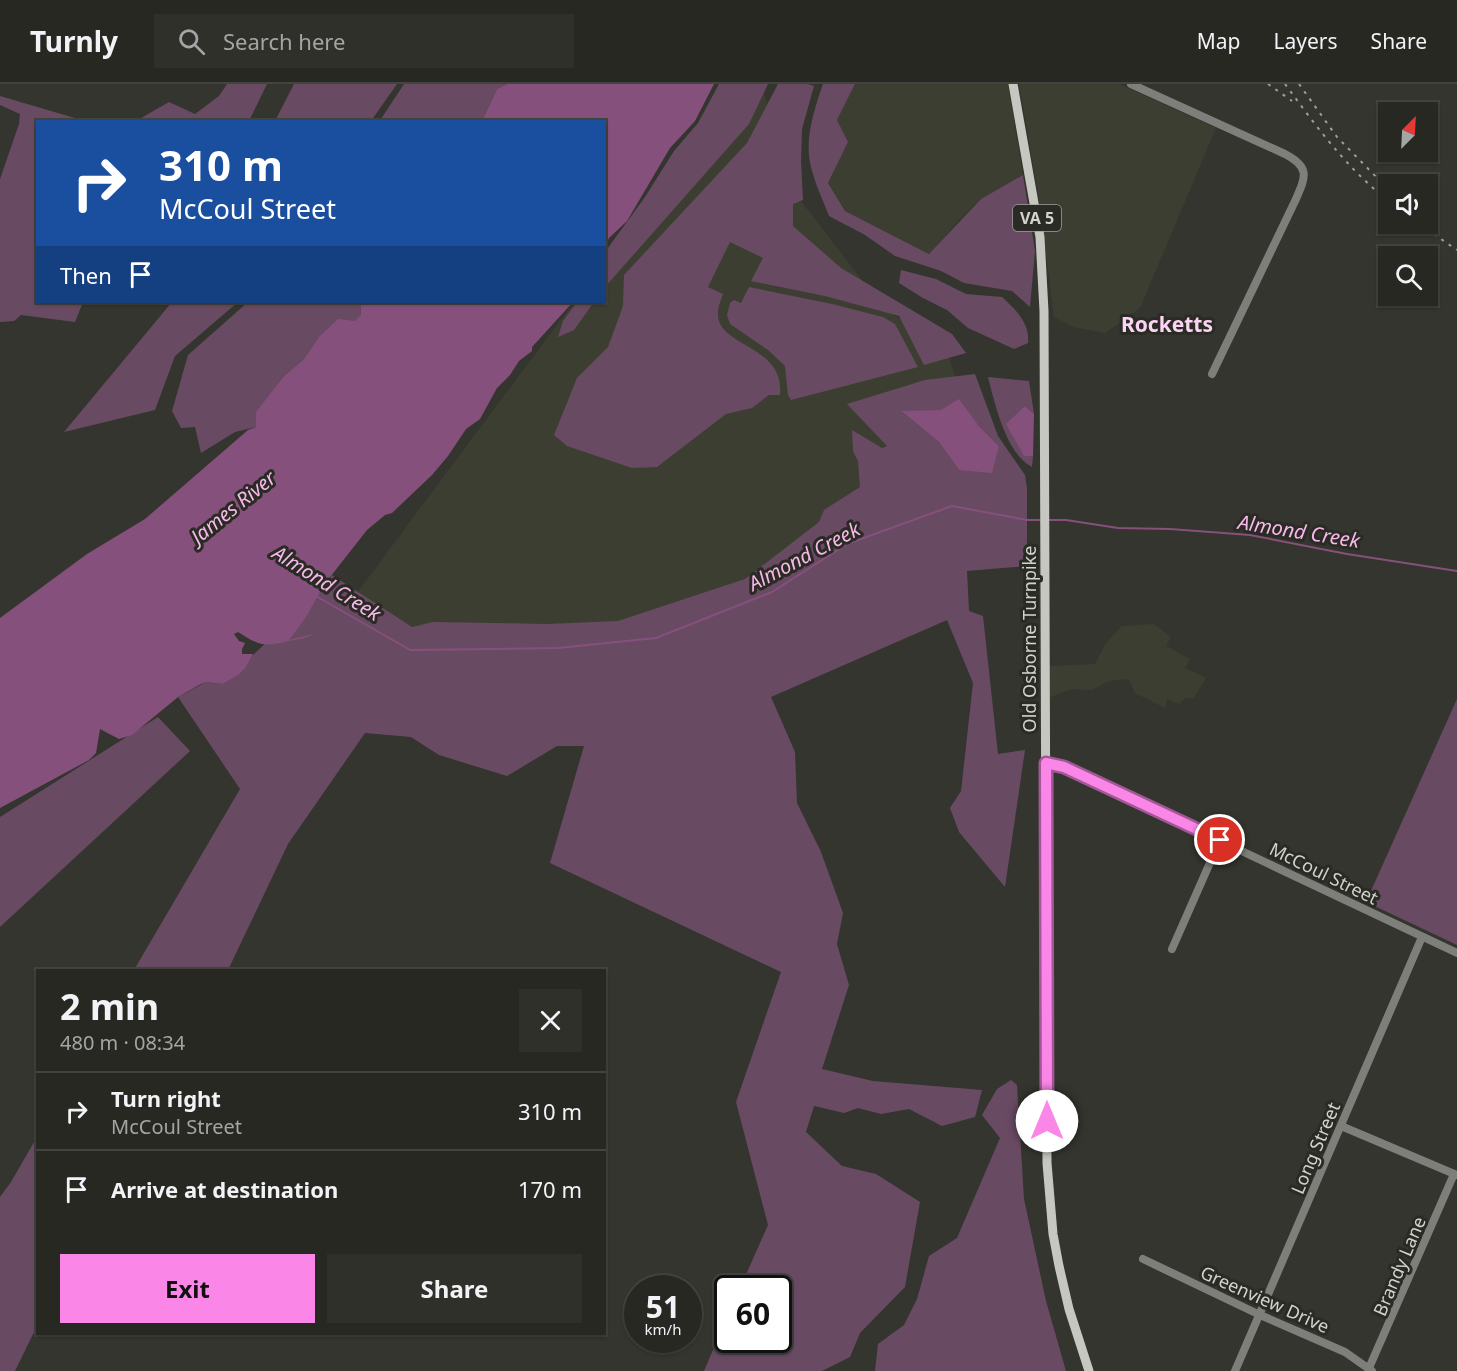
<!DOCTYPE html>
<meta charset="utf-8">
<style>
:root{--surface:#272822;--page:#2f302a;--text:#f1f3f6;--muted:#a4a6a5;--line:#434440;--accent:#fa87e7}
body{margin:0;font-family:"Noto Sans",sans-serif;background:var(--page);color:var(--text);height:100vh;display:flex;flex-direction:column;font-size:22px;white-space:nowrap}
*{box-sizing:border-box;margin:0}
p{font-size:20px;color:var(--muted)}
.icon{flex:none;width:33px;height:33px;fill:none;stroke:currentColor;stroke-width:2;stroke-linecap:round;stroke-linejoin:round}
.map{position:relative;flex:1;overflow:hidden}
.side{position:absolute;left:36px;top:885px;width:570px;height:366px;display:flex;flex-direction:column;background:var(--surface);border-radius:0px;box-shadow:0 2px 4px #0004,0 0 0 2px var(--line)}
.side>*{flex:none}
.banner{position:absolute;left:36px;top:36px;width:570px;height:183px;border-radius:0px;box-shadow:0 2px 4px #0004,0 0 0 2px var(--line);background:#1a4fa0;color:#fff;overflow:hidden}
.needle{width:39px;rotate:24deg}
.fabs{position:absolute;left:1378px;top:18px;display:grid;gap:12px}
.fabs a{display:grid;place-items:center;width:60px;height:60px;border-radius:0px;background:var(--surface);box-shadow:0 2px 4px #0004,0 0 0 2px var(--line);font-size:30px}
.speed{position:absolute;left:624px;top:1191px;display:flex;gap:12px;font-size:30px;font-weight:700;text-align:center}
.speed>*{display:grid;place-content:center;width:78px;height:78px;border-radius:50%;background:var(--surface);box-shadow:0 2px 4px #0004,0 0 0 2px var(--line);line-height:1}
.speed small{font-size:15px;font-weight:400}
.speed .limit{border:3px solid #111;border-radius:9px;background:#fff;color:#111}
.pin{position:absolute;display:grid;place-items:center;width:51px;height:51px;color:#fff;margin:-26px;border:3px solid #fff;border-radius:50%;box-shadow:0 2px 6px #0007}
.me{position:absolute;width:66px;margin:-33px;rotate:0deg;stroke-linejoin:round;filter:drop-shadow(0 0 4px #0008)}
.turn{display:flex;align-items:center;gap:21px;height:126px;padding:0 24px;font-size:27px}
.turn .icon{width:78px;height:78px;stroke-width:2.5}
.turn b{display:block;font-size:42px;line-height:51px}
.then{display:flex;align-items:center;height:57px;padding:0 24px;background:#0003;gap:12px;font-size:22px}
.round{display:grid;place-items:center;flex:none;width:63px;height:63px;border-radius:0px;background:var(--page)}
.overview{display:flex;align-items:center;justify-content:space-between;height:102px;padding:0 24px}
h1{font-size:36px;font-weight:700;line-height:45px}
.primary-button{display:flex;gap:12px;margin-top:auto;padding:12px 24px}
.primary-button a{flex:1;height:69px;border-radius:0px;background:var(--accent);color:#111;font-size:24px;font-weight:700;line-height:69px;text-align:center}
.primary-button a+a{background:var(--page);color:var(--text)}
ul{padding:0;list-style:none}
li{display:flex;align-items:center;gap:18px;height:78px;padding:0 24px;border-top:2px solid var(--line)}
li div{flex:1}
li b{display:block;font-size:22px}
li em{font-style:normal}
header{display:flex;align-items:center;gap:36px;box-sizing:border-box;height:84px;padding:0 30px;background:var(--surface);border-bottom:2px solid var(--line)}
header strong{font-size:28px}
nav{display:flex;gap:33px;margin-inline-start:auto;font-size:21px}
.search{width:420px;height:54px;background:var(--page);display:flex;align-items:center;gap:15px;box-sizing:border-box;padding:0 21px;border-radius:0px;color:var(--muted);font-size:22px}
.map>svg:first-child{display:block}
</style>
<header>
<strong>Turnly</strong>
<div class="search"><svg class="icon" aria-label="search" viewBox="0 0 24 24"><circle cx="10" cy="10" r="6"/><path d="M15 15l6 6"/></svg>Search here</div>
<nav><a>Map</a><a>Layers</a><a>Share</a></nav>
</header>
<div class="map">
<svg width="1457" height="1287" viewBox="0 0 1457 1287">
<rect width="100%" height="100%" fill="#34352e"/>
<g fill="#3c3e31">
<path d="M761,0L798,113L885,226L945,261L971,342L755,600L324,553L574,218H604L605,176Z"/>
<path d="M855,0H1008L1023,91L981,115L958,137L930,170L845,127L828,99L848,58L837,36Z"/>
<path d="M1019,0H1119L1216,44L1140,224L1105,249L1073,243L1054,233L1038,108Z"/>
<path d="M1154,540L1171,553L1166,562L1190,575L1185,584L1206,594L1194,614H1186L1179,620L1167,615L1165,624L1135,609L1129,595L1109,597L1092,606L1072,605L1046,615V582L1095,580L1106,559L1122,542Z"/>
</g>
<g fill="#694a63" fill-rule="evenodd">
<path d="M227,0H267L249,37H136L169,18L195,30L219,12Z"/>
<path d="M294,0H397L371,37H275Z"/>
<path d="M404,0H507L497,5L482,37L379,38Z"/>
<path d="M719,0H768L749,40L605,203V168L645,113L674,67L698,39Z"/>
<path d="M778,0H808L814,2L802,45L801,77L803,116L793,120V142L841,184L952,250L966,269L924,281L899,232L825,212L751,197L763,174L730,158L708,203L723,210C721,216 718,223 718,229C716,263 785,260 780,311H769L752,324L726,330L657,383L632,384L567,362L554,351L577,294L608,263L623,222L624,191L747,59Z"/>
<path d="M823,0H855L837,36L848,58L828,99L845,127L929,170L981,115L1023,91L1035,167L1030,223L1012,207L964,199L941,187L895,172L865,151L829,132C823,116 815,100 811,83C804,56 814,26 823,0Z"/>
<path d="M0,12L85,37L38,38V218H83L75,238L21,231L14,237L0,238V95L19,40L20,30L0,21Z"/>
<path d="M901,186L936,195L966,210L1002,213C1016,226 1030,239 1028,259L1014,265L968,244L947,226L923,214L899,199Z"/>
<path d="M749,203L832,220L883,233L895,240L918,283L791,316L788,311L785,282L768,266L730,240L727,231L730,219L734,216L741,219Z"/>
<path d="M172,218H238L175,272L155,326L64,348Z"/>
<path d="M248,218H360L361,230L355,237L318,254L303,276L285,291L256,343L235,348L201,369L195,343L181,344L172,327L188,271Z"/>
<path d="M577,218H594L574,246L558,253L563,237Z"/>
<path d="M975,290L998,352L1025,391L1027,404V482L967,487L969,527L983,532L998,670L1025,666L1005,803L959,748L950,724L961,707L973,599L947,536L771,613L795,668L797,719L821,768L843,829L837,860L849,901L822,985L873,997L982,1006L975,1033L942,1042L909,1025L881,1030L858,1024L844,1029L814,1022L806,1048L842,1082L876,1090L920,1118L905,1203L860,1249L850,1273L822,1287H704L727,1233L728,1256H778V1204H740L768,1141L736,1018L781,888L550,779L584,662H557L507,692L439,671L411,653L365,649L288,760L228,886H134L240,705L178,613L206,598L222,600L316,512L332,491L412,543L433,538L547,540L618,537L745,495L819,438L824,426L860,403L858,377L853,367L852,346L882,364L887,362L847,320L925,296ZM941,326L978,341L999,362L959,386L939,358L902,328Z"/>
<path d="M988,293L1029,297L1034,330L1025,322L1024,372H1033L1032,383C1006,370 995,320 988,293Z"/>
<path d="M1457,615V861L1366,818Z"/>
<path d="M158,633L190,667L0,843V733Z"/>
<path d="M1011,996L1017,1001L1024,1115L1046,1217L1066,1287H875L878,1260L904,1241L917,1215L929,1172L957,1154L1000,1054L982,1031L997,1005Z"/>
<path d="M37,1053V1242L15,1287H0V1113L11,1098Z"/>
</g>
<g fill="#86507d">
<path d="M507,0H714L695,37L670,64L627,137L609,154L605,164L604,38L482,37L497,5Z"/>
<path d="M360,218H573L532,263V267L519,277L510,291L497,304L480,335L466,345L448,372L432,391L392,429L385,431L367,446L323,502L306,533L289,556L313,550C305,555 298,555 289,557C264,563 260,562 238,548L234,550L239,557L245,559L242,565V570H253L245,584L238,591L222,600L206,598L199,601L178,613L132,651L119,655L100,645L96,669L89,676L0,724V534L87,470L145,435L248,346L256,343V328L285,291L303,276L318,254L338,235L355,237L361,230Z"/>
<path d="M959,315L978,341L999,362L992,389L959,386L939,358L901,327L941,326Z"/>
<path d="M1025,322L1034,330L1033,372H1024L1006,340Z"/>
</g>
<g fill="none" stroke-linecap="round" stroke-linejoin="round">
<g stroke="#86507d" stroke-width="2">
<path d="M1047,436H1066L1118,444L1170,445L1250,451L1347,470L1457,487"/>
<path d="M316,512L410,566L558,564L656,554L772,508L847,460L952,422L1027,436H1041"/>
</g>
<g stroke="#7e7e7b" stroke-width="8">
<path d="M1131,0L1285,70C1310,83 1306,92 1296,115L1212,290"/>
<path d="M1046,679L1064,683L1457,869"/>
<path d="M1172,865L1220,756"/>
<path d="M1341,1042L1457,1091"/>
<path d="M1143,1175L1260,1231L1345,1268L1372,1287"/>
<path d="M1369,1284L1454,1090"/>
<path d="M1235,1287L1422,853"/>
</g>
<path stroke="#c6c7c0" stroke-width="9" d="M1013,0L1040,153L1044,227L1047,1079L1053,1150L1059,1182L1069,1225L1089,1287"/>
<g stroke="#9e9f9a" stroke-width="2" stroke-dasharray="3 6" stroke-linecap="butt">
<path d="M1268,0L1292,17"/>
<path d="M1285,0C1316,42 1347,85 1389,117"/>
<path d="M1299,0L1337,53L1389,106"/>
<path d="M1419,140L1457,166"/>
</g>
</g>
<g fill="none" stroke-linecap="round" stroke-linejoin="round">
<defs>
<path id="route" d="M1047,1037L1046,679L1064,683L1220,756"/>
</defs>
<use href="#route" stroke="#a25896" stroke-width="15"/>
<use href="#route" stroke="#fa87e7" stroke-width="10"/>
</g>
<g text-anchor="middle" dominant-baseline="central" stroke-width="6" stroke-linejoin="round" paint-order="stroke">
<rect fill="#2a2b24" stroke="#a0a19c" stroke-width="1.5" x="1013" y="121" width="48" height="26" rx="4.5"/>
<g font-size="16" font-weight="bold" fill="#d2d3cf">
<text x="1037" y="134">VA 5</text>
</g>
<g font-size="18" fill="#d2d3cf" stroke="#2a2b24">
<text transform="translate(1029 555) rotate(-90)">Old Osborne Turnpike</text>
<text transform="translate(1324 789) rotate(26)">McCoul Street</text>
<text transform="translate(1315 1064) rotate(-67)">Long Street</text>
<text transform="translate(1399 1182) rotate(-67)">Brandy Lane</text>
<text transform="translate(1265 1215) rotate(24)">Greenview Drive</text>
</g>
<g font-size="20" font-style="italic" fill="#f8b8eb" stroke="#2a2b24">
<text transform="translate(233 423) rotate(-39)">James River</text>
<text transform="translate(1299 447) rotate(9)">Almond Creek</text>
<text transform="translate(804 472) rotate(-28)">Almond Creek</text>
<text transform="translate(327 499) rotate(32)">Almond Creek</text>
</g>
<g font-size="21" font-weight="bold" fill="#fcd4f3" stroke="#2a2b24">
<text x="1167" y="240">Rocketts</text>
</g>
</g>
</svg>
<div class="fabs">
<a><svg class="needle" viewBox="-14 -14 28 28"><path d="M0-13l5 13h-10z" fill="#e53935"/><path d="M0 13l5-13h-10z" fill="#a4a6a5"/></svg></a>
<a><svg class="icon" aria-label="sound" viewBox="0 0 24 24"><path d="M4 9h4l5-4v14l-5-4H4zM17 9q2 3 0 6"/></svg></a>
<a><svg class="icon" aria-label="search" viewBox="0 0 24 24"><circle cx="10" cy="10" r="6"/><path d="M15 15l6 6"/></svg></a>
</div>
<div class="speed"><div>51<small>km/h</small></div><div class="limit">60</div></div>
<div class="pin" style="left:1220px;top:756px;background:#d93025"><svg class="icon" aria-label="arrive" viewBox="0 0 24 24"><path d="M6 21V4h12l-3 4 3 4H6"/></svg></div>
<svg class="me" style="left:1047px;top:1037px" viewBox="-20 -20 40 40"><circle r="19" fill="#fff"/><path d="M0-13L10 11 0 6-10 11z" fill="#fa87e7"/></svg>
<div class="banner">
<div class="turn"><svg class="icon" aria-label="right" viewBox="0 0 24 24"><path d="M7 20v-9h11M14 6l5 5-5 5"/></svg><div><b>310 m</b>McCoul Street</div></div>
<div class="then">Then<svg class="icon" aria-label="arrive" viewBox="0 0 24 24"><path d="M6 21V4h12l-3 4 3 4H6"/></svg></div>
</div>
<section class="side">
<div class="overview"><div><h1>2 min</h1><p>480 m · 08:34</p></div><a class="round"><svg class="icon" aria-label="close" viewBox="0 0 24 24"><path d="M6 6l12 12M18 6L6 18"/></svg></a></div>
<ul>
<li><svg class="icon" aria-label="right" viewBox="0 0 24 24"><path d="M7 20v-9h11M14 6l5 5-5 5"/></svg><div><b>Turn right</b><p>McCoul Street</p></div><em>310 m</em></li>
<li><svg class="icon" aria-label="arrive" viewBox="0 0 24 24"><path d="M6 21V4h12l-3 4 3 4H6"/></svg><div><b>Arrive at destination</b></div><em>170 m</em></li>
</ul>
<div class="primary-button"><a>Exit</a><a>Share</a></div>
</section>
</div>
